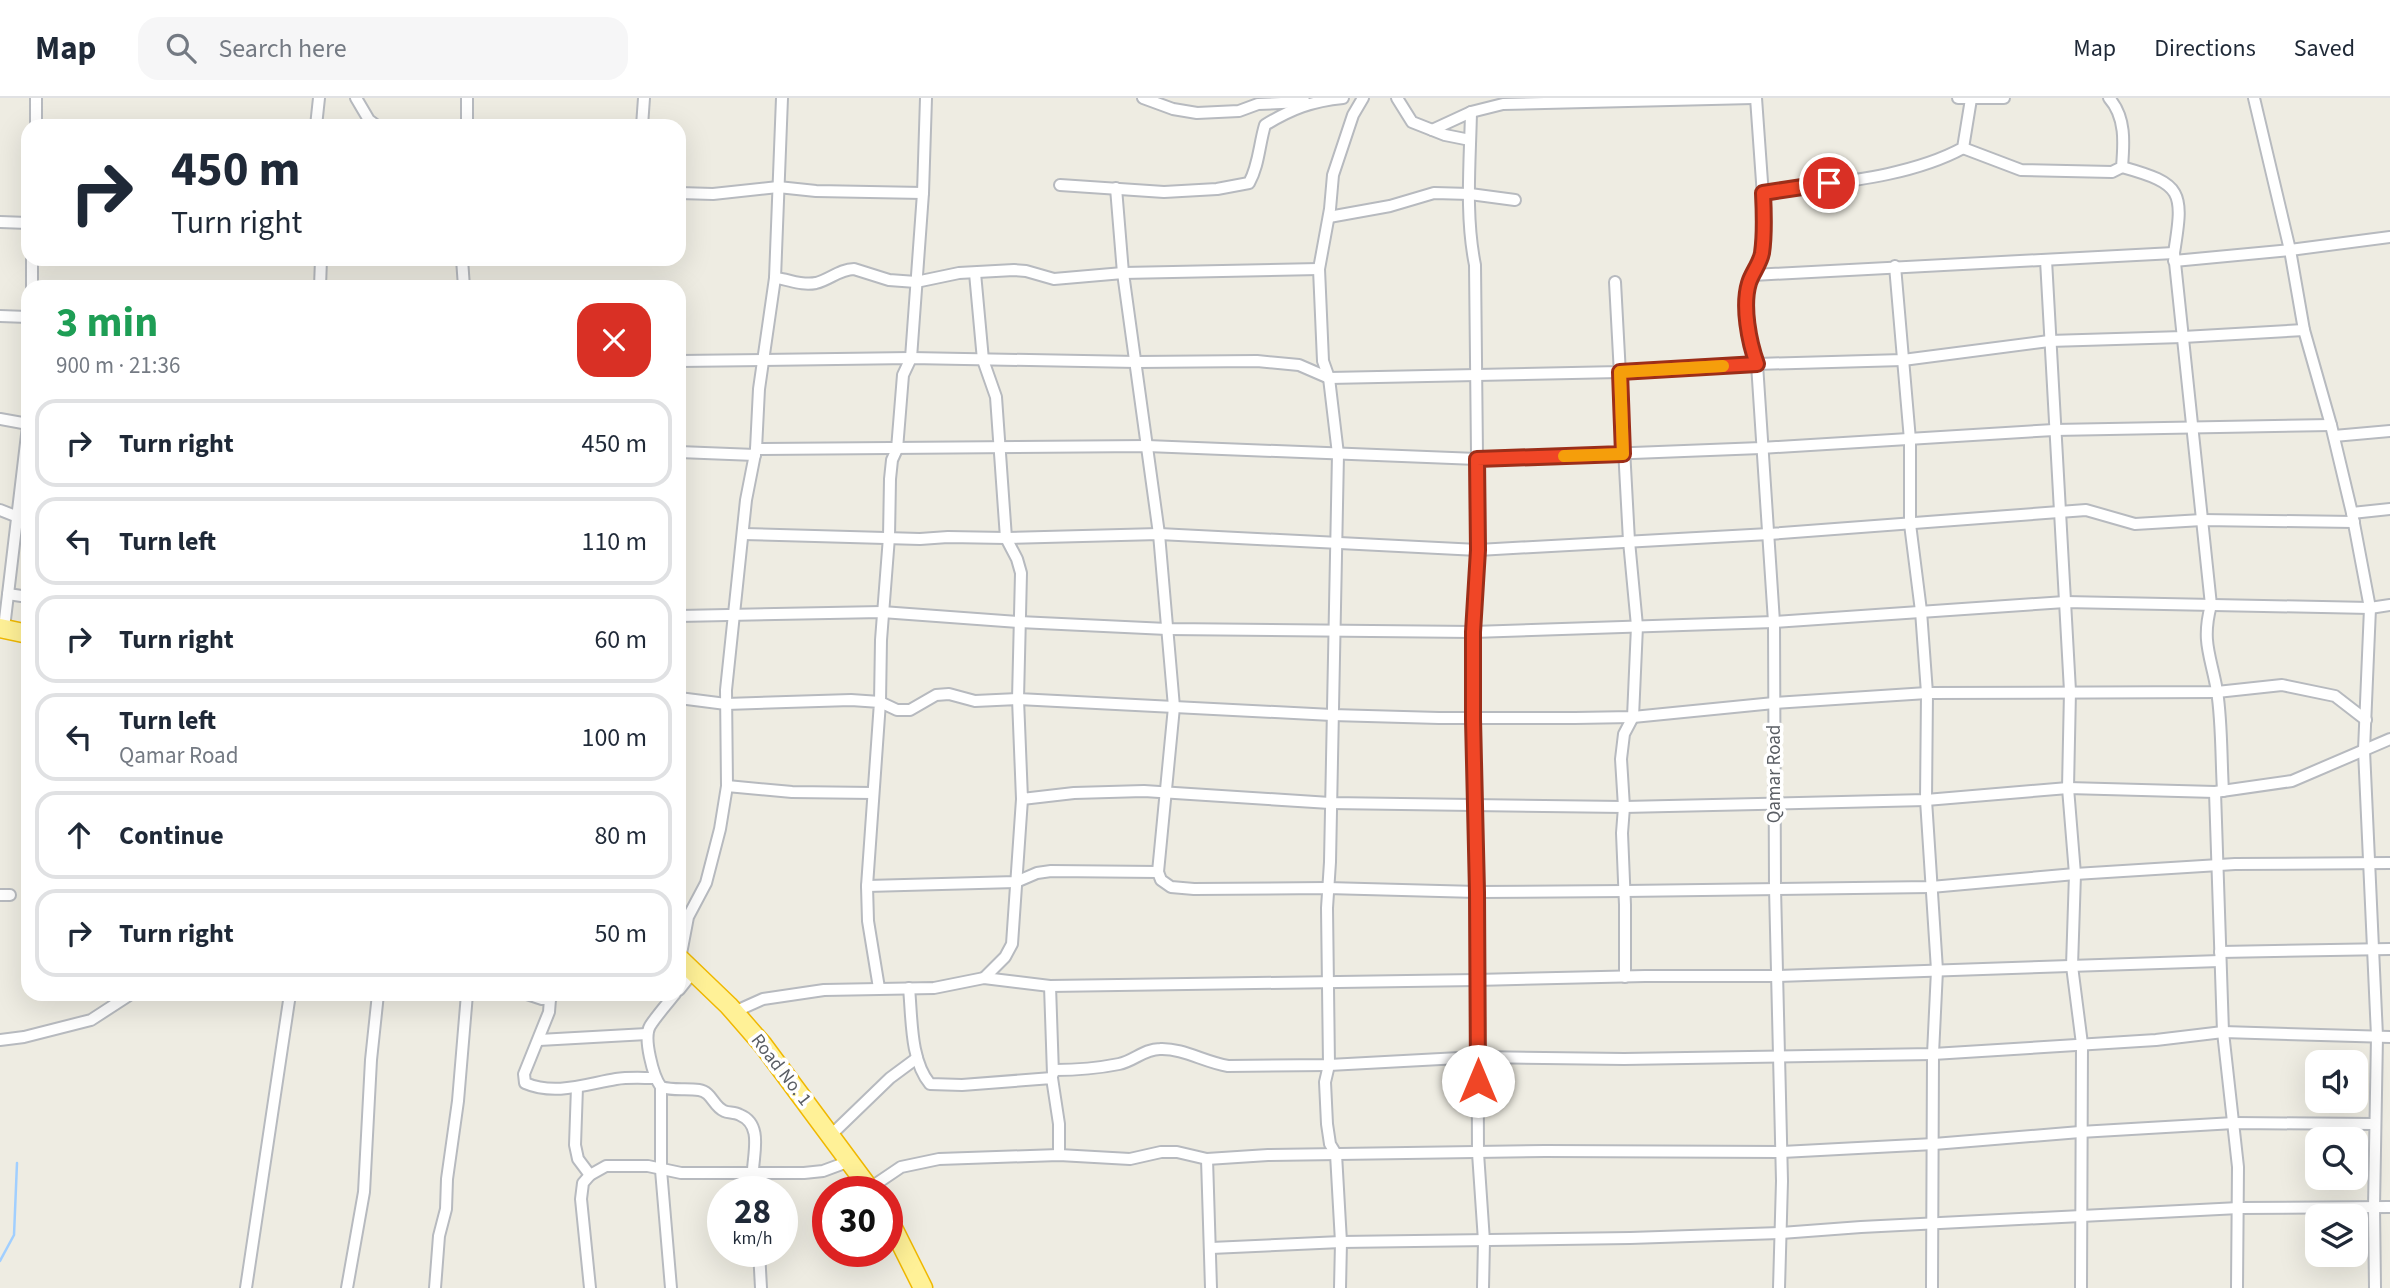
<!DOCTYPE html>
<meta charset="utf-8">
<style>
:root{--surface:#fff;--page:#f6f6f7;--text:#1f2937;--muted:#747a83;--line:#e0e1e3}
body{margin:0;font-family:"Source Sans 3",sans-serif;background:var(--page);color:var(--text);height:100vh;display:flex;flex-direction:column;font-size:26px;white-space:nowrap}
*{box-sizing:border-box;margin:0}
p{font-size:23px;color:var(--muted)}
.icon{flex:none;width:38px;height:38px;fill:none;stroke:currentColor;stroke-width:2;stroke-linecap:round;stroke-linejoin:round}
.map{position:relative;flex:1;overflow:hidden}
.details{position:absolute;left:21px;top:182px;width:665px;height:721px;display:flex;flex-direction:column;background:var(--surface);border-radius:21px;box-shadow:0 7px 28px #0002}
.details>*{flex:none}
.top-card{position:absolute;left:21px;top:21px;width:665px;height:147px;border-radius:21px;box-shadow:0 7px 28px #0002;background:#fff;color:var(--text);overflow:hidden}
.fabs{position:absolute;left:2305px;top:952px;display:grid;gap:14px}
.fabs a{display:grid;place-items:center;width:63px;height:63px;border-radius:14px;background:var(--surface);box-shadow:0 7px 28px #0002;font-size:35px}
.speed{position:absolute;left:707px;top:1078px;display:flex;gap:14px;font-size:35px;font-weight:700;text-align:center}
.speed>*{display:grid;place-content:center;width:91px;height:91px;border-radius:50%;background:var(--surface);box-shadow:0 7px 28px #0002;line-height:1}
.speed small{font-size:18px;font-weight:400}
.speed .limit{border:10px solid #d22;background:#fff;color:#111}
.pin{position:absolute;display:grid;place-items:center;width:60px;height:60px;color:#fff;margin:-30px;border:4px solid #fff;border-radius:50%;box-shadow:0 2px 7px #0007}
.me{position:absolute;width:77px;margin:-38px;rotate:0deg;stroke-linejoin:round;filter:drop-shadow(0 0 5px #0008)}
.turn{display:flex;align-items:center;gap:24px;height:147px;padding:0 35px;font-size:32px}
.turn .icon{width:91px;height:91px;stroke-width:2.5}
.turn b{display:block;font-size:49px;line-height:60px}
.round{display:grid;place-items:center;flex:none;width:74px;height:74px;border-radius:21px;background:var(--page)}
.headline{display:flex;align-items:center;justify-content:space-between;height:119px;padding:0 35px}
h1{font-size:42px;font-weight:700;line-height:52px;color:#1e9e55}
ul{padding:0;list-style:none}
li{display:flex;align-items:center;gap:21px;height:88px;margin:0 14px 10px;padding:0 21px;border:4px solid var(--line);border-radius:21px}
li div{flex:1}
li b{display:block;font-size:26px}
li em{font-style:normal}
header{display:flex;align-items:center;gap:42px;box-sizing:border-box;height:98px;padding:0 35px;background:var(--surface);border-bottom:2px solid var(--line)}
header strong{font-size:33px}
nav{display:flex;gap:38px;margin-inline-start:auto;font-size:24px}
.search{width:490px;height:63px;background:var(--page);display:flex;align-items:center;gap:18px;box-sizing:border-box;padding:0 24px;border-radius:21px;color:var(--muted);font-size:26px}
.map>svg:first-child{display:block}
</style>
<header>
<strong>Map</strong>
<div class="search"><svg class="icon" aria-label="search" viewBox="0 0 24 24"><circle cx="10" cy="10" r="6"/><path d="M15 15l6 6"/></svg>Search here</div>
<nav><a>Map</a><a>Directions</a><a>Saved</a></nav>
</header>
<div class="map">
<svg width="2390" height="1190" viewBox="0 0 2390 1190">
<rect width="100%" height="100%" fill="#eeece2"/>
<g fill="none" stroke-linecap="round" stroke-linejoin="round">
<path stroke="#a1cfff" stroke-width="2.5" d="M0,1163L14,1137L17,1065"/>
<defs>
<g id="minor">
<path d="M356,0L369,22L377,28"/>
<path d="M926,0L923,95L911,260L903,277L897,351L892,362L890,381L889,439L881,542L880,604L897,612H910L936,597L949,596L975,603L1018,601L1022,701L1074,695L1144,693L1330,705L1624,709L1926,702L2068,690L2215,694L2292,683L2390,641"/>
<path d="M1143,0L1173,11L1197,15L1239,13L1258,6L1305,4"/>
<path d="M1397,0L1412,24L1445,37L1470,42"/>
<path d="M1756,0L1765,126L1761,156L1749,184L1747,198L1749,237L1757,266L1774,524L1775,790L1782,1083L1779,1190"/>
<path d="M1958,0H2004"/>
<path d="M2254,0L2290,152L2304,232L2331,327L2352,415L2370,510L2364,652L2377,938L2374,1109L2375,1190"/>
<path d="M1471,14C1470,64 1465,118 1475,167L1478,452L1473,534V621L1477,794L1478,1055L1484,1143L1483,1190"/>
<path d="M36,28V0"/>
<path d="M316,28L319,0"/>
<path d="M467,28V0"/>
<path d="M642,28L644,0"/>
<path d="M1432,32L1471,14L1503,6L1753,0"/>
<path d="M1963,50L2021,72L2112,74L2122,69C2124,45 2126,19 2109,0"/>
<path d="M2122,69C2183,86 2184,93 2174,155L2211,507C2201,544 2211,558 2217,593C2222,625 2221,660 2223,693"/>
<path d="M1060,87L1164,94L1217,91L1249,85C1259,67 1259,47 1265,27C1291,11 1312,3 1343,0"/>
<path d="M1116,90L1123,175L1159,436L1174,609L1158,774"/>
<path d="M679,95L713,96L778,89L816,93L923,95"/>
<path d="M1763,95C1826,85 1906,81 1963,50L1971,1"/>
<path d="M1329,119L1390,108L1434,95L1470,96L1515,102"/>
<path d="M0,124L28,125"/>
<path d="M462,161L464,189"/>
<path d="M2046,162L2070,593L2068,690L2075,776L2072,868L2082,946L2081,1190"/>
<path d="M2174,163L2290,152L2390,139"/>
<path d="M1895,168L1910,342V426L1921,513L1927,595L1926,702L1937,872L1933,956L1932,1190"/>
<path d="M975,175L983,262L996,299L1006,440L1017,461L1021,475L1018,601L1332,617L1439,620H1575L1633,619L1774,605L1927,595L2217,594L2282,587L2335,598L2366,622"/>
<path d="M1753,177L2174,155"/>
<path d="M775,180C789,181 800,188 816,185C829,182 840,171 854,171L889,182L916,184L959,175L1014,172L1026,173L1054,181L1123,175L1319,171"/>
<path d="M1615,184L1629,443L1637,528L1633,619L1624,636L1621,661L1624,709L1622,735L1625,807V879"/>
<path d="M32,189V161"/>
<path d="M320,189L321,161"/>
<path d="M0,218L28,219"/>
<path d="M679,263L911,260L1137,264L1257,263L1299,267L1329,280L1620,274L1757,266L1903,262L2049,243L2183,239L2304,232"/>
<path d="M0,321L28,326"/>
<path d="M2334,338L2390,333"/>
<path d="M756,351L1147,348L1477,361L1761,350L2054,332L2331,327"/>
<path d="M679,354L755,357"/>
<path d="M0,412L18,419"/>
<path d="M2352,415L2390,411"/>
<path d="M743,436L920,441L948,439L1006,440L1159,436L1478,452L1769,436L2086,412L2135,426L2202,422L2354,424"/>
<path d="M8,496L28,499"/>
<path d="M679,518L882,514L1019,524L1167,531L1473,534L1774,524L2065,504L2370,510L2390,507"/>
<path d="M4,530L28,328"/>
<path d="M679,600L726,606L851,602L880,604L867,788L868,823L879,890"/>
<path d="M727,688L792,694L873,695"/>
<path d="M2215,694L2223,934L2238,1069L2237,1190"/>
<path d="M867,788L1016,784L1037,775L1051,773L1158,774L1161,782L1171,789L1194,791L1327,790L1477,794L1625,793L1931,789L2075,776L2235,766L2390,765"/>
<path d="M0,797H10"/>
<path d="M2220,854L2390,851"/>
<path d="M680,861L688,819L706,785L720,731L727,688L726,592L746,402L756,351L759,291L775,180L782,0"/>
<path d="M984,880L1005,859L1012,846L1022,701"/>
<path d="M1050,888L1053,976"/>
<path d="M909,890C912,920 910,962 930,986L962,987L1052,980L1059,1026V1057"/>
<path d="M679,892L694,873"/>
<path d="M527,896L542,901H550L554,896"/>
<path d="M675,896C667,906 657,917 650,928C643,940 653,978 661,989C674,993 686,990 699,992C712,994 713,1008 724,1013C728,1015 735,1014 740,1017C762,1026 754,1053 753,1072C753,1079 754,1086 754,1094"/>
<path d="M550,901L549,914L524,976L525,985C555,998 586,986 616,981C629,979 642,980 654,980"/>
<path d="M734,914L763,901L824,892L934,890L984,880L1050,888L1476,882L1645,878H1777L2220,863"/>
<path d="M0,942L24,939L91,922L131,896"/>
<path d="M539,942L647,936"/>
<path d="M1055,972C1076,972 1099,970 1119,966C1134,963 1144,951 1160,951C1183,950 1204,964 1228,968L1329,967L1478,959L1624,961L1933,956L2156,942L2223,934L2390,939"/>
<path d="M577,989L575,1047L578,1061L590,1077"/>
<path d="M661,989V1072L671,1190"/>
<path d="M831,1037L890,980L917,960"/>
<path d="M1207,1061L1211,1190"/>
<path d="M870,1090L901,1069L939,1061L1059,1057L1130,1061L1161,1054H1177L1207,1061L1268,1057L1545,1053L1782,1054L1934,1046L2080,1034L2234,1025L2375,1026"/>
<path d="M1211,1150L1341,1144L1630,1140L1781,1135L1861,1129L2239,1110L2390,1109"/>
<path d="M759,1153L761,1190"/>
<path d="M246,1190L290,896"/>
<path d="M347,1190L364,1094L371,962L378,896"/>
<path d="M435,1190L439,1138L446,1111L447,1081L458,1003L467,896"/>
<path d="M590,1190L581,1101L583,1085L590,1077L606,1068H648L681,1075H804L823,1073L850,1063"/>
<path d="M1340,1190L1341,1144L1336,1056L1330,1046L1327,1026L1325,984L1329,967L1327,810L1330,764L1338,356L1329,280L1323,263L1319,171L1330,111L1333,77L1353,17L1363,0"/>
</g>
<g id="trunk">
<path d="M0,530L28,536"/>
<path d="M679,860L729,908L763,947L872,1094"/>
<path d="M887,1118L923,1190"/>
</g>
</defs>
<use href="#minor" stroke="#b7babf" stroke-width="14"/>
<use href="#trunk" stroke="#f0b800" stroke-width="21"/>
<use href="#minor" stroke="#fff" stroke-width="10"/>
<use href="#trunk" stroke="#fff197" stroke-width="18"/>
</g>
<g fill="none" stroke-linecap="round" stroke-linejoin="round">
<defs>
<path id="route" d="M1478,983L1477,794L1473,621V534L1478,452L1477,361L1623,356L1620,274L1757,266C1749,244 1742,208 1749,185C1752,175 1760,166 1762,155C1765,135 1764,115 1763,95L1829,85"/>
</defs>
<use href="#route" stroke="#9c2e19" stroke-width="18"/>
<use href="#route" stroke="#f04626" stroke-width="12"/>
<path stroke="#f59e0b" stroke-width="12" d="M1564,358L1623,356L1620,274L1723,268"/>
</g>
<g text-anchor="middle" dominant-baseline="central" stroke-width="7" stroke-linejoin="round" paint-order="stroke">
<g font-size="19" fill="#5a5e64" stroke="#fff">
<text transform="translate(1774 676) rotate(-90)">Qamar Road</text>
<text transform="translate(781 972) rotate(52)">Road No. 1</text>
</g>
</g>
</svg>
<div class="fabs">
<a><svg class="icon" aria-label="sound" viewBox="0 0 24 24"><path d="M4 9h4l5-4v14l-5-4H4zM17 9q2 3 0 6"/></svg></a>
<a><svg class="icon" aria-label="search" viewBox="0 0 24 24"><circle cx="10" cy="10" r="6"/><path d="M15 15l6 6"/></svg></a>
<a><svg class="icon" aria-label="layers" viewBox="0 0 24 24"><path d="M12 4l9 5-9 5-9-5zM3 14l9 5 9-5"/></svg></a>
</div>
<div class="speed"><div>28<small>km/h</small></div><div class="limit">30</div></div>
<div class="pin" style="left:1829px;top:85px;background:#d93025"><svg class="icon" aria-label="arrive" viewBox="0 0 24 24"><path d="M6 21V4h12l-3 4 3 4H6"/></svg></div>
<svg class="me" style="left:1478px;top:983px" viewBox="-20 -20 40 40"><circle r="19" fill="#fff"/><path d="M0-13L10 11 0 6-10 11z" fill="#f04626"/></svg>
<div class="top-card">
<div class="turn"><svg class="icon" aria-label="right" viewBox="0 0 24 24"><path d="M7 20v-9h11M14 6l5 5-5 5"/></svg><div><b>450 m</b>Turn right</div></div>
</div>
<section class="details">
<div class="headline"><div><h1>3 min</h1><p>900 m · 21:36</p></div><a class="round" style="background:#d93025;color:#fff"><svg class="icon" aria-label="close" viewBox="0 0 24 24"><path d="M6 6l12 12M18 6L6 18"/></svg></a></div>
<ul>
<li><svg class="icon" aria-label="right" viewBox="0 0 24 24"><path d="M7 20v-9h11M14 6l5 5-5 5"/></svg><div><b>Turn right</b></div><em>450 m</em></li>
<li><svg class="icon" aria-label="left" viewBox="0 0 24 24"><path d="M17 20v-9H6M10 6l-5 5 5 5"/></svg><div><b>Turn left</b></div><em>110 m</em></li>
<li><svg class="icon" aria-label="right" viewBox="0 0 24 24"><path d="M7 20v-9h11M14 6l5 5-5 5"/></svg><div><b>Turn right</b></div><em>60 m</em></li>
<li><svg class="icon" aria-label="left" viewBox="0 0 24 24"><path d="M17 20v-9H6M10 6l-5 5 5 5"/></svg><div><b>Turn left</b><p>Qamar Road</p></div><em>100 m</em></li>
<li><svg class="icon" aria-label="ahead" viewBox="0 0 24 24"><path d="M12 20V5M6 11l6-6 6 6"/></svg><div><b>Continue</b></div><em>80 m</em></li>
<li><svg class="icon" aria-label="right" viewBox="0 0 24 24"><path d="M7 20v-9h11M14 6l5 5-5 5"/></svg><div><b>Turn right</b></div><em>50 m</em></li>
</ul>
</section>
</div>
